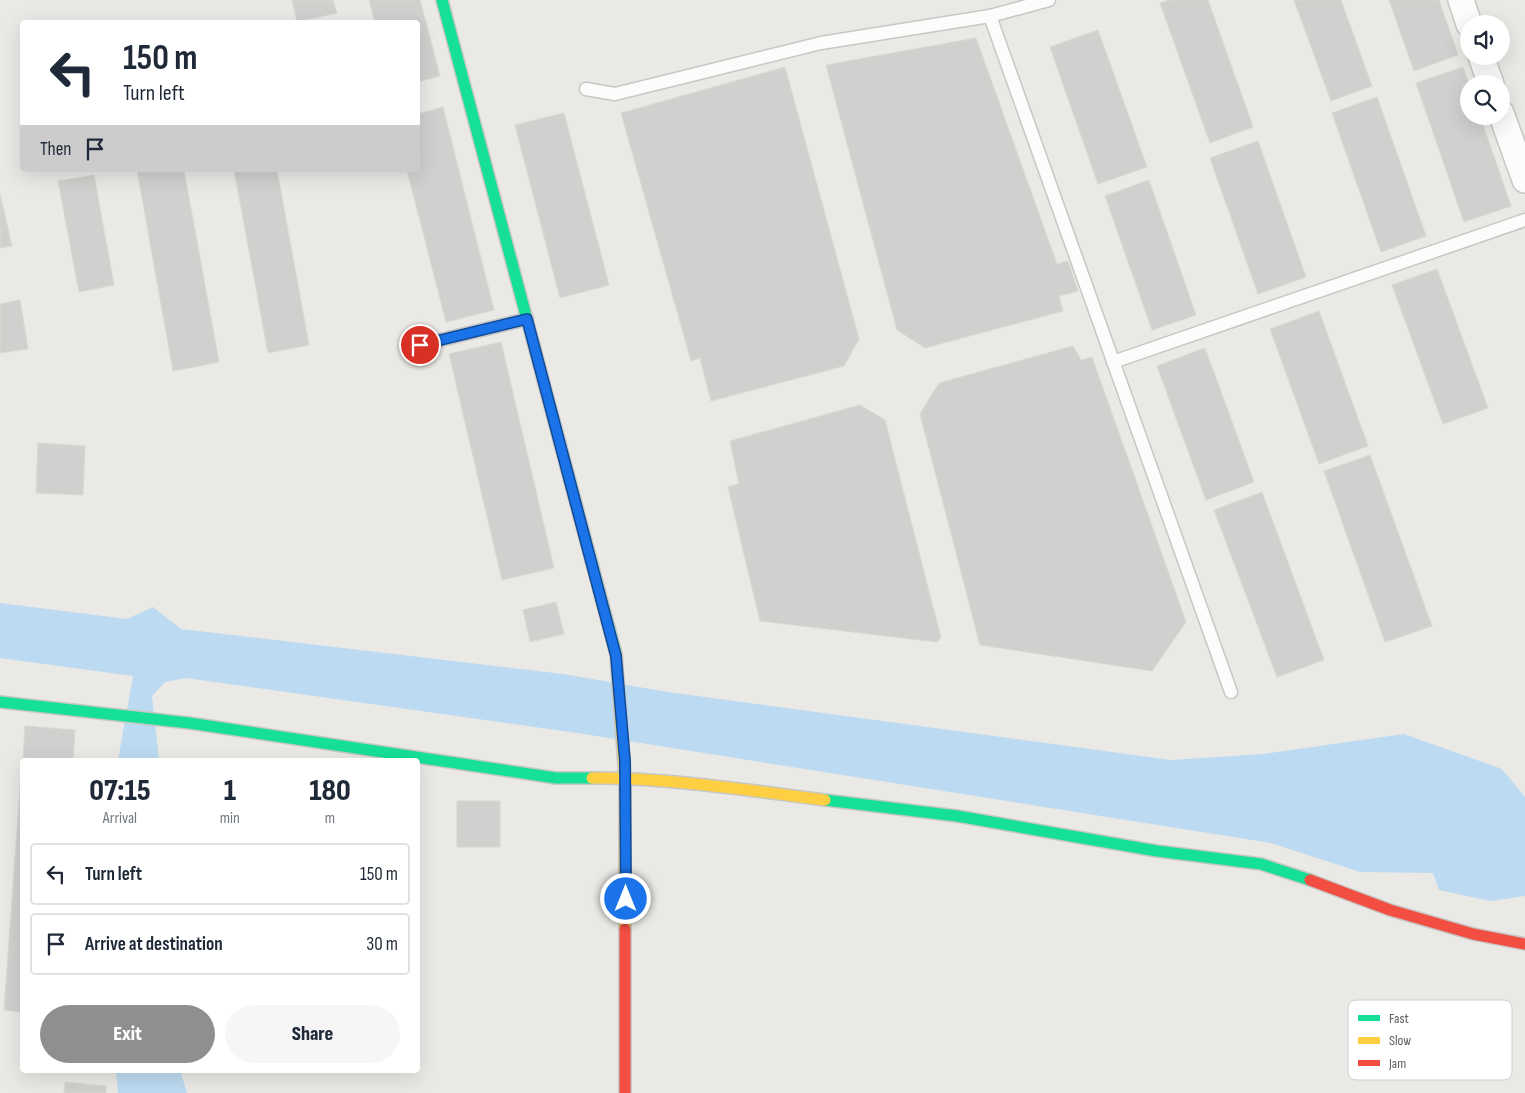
<!DOCTYPE html>
<style>
:root{--surface:#fff;--page:#f6f6f7;--text:#1f2937;--muted:#747a83;--line:#e0e1e3;--accent:#8d8f90}
body{margin:0;font-family:"Sofia Sans Condensed",sans-serif;background:var(--page);color:var(--text);height:100vh;display:flex;flex-direction:column;font-size:19px;white-space:nowrap}
*{box-sizing:border-box;margin:0}
p{font-size:16px;color:var(--muted)}
.icon{flex:none;width:28px;height:28px;fill:none;stroke:currentColor;stroke-width:2;stroke-linecap:round;stroke-linejoin:round}
.map{position:relative;flex:1;overflow:hidden}
.panel{position:absolute;left:20px;top:758px;width:400px;height:315px;display:flex;flex-direction:column;background:var(--surface);border-radius:5px;box-shadow:0 5px 20px #0002}
.panel>*{flex:none}
.top-card{position:absolute;left:20px;top:20px;width:400px;height:152px;border-radius:5px;box-shadow:0 5px 20px #0002;background:#fff;color:var(--text);overflow:hidden}
.controls{position:absolute;left:1460px;top:15px;display:grid;gap:10px}
.controls a{display:grid;place-items:center;width:50px;height:50px;border-radius:50%;background:var(--surface);box-shadow:0 5px 20px #0002;font-size:25px}
.pin{position:absolute;display:grid;place-items:center;width:42px;height:42px;color:#fff;margin:-21px;border:2px solid #fff;border-radius:50%;box-shadow:0 1px 5px #0007}
.me{position:absolute;width:55px;margin:-28px;rotate:0deg;stroke-linejoin:round;filter:drop-shadow(0 0 4px #0008)}
.turn{display:flex;align-items:center;gap:18px;height:105px;padding:0 20px;font-size:22px}
.turn .icon{width:65px;height:65px;stroke-width:2.5}
.turn b{display:block;font-size:35px;line-height:42px}
.then{display:flex;align-items:center;height:48px;padding:0 20px;background:#0003;gap:10px;font-size:19px}
.eta{display:flex;justify-content:space-evenly;align-items:center;height:85px;text-align:center}
.eta b{font-size:30px;font-weight:800;line-height:35px}
.action{display:flex;gap:10px;margin-top:auto;padding:10px 20px}
.action a{flex:1;height:58px;border-radius:30px;background:var(--accent);color:#fff;font-size:20px;font-weight:800;line-height:58px;text-align:center}
.action a+a{background:var(--page);color:var(--text)}
ul{padding:0;list-style:none}
li{display:flex;align-items:center;gap:15px;height:62px;margin:0 10px 8px;padding:0 10px;border:2px solid var(--line);border-radius:5px}
li div{flex:1}
li b{display:block;font-size:19px}
li em{font-style:normal}
.map>svg:first-child{display:block}
</style>
<div class="map">
<svg width="1525" height="1093" viewBox="0 0 1525 1093">
<rect width="100%" height="100%" fill="#eae9e5"/>
<g fill="#bcdaf1">
<path d="M0,603L127,619L153,607L181,629L563,674L668,692L1171,760L1263,754L1404,734L1502,769L1525,797V896L1490,901L1439,890L1433,873L1360,872L1271,843L584,734L186,678L165,682L152,696L159,760H118L133,676L0,658Z"/>
<path d="M116,1070H180L187,1093H118Z"/>
</g>
<g fill="#d1d0ce" stroke="#d9d8d4">
<path d="M292,0H333L337,13L297,22Z"/>
<path d="M369,0H420L440,76L418,82V22H375Z"/>
<path d="M1169,0H1208L1253,127L1210,143L1160,3Z"/>
<path d="M1294,0H1341L1372,86L1331,101Z"/>
<path d="M1389,0H1439L1458,55L1414,71Z"/>
<path d="M1098,30L1147,167L1098,184L1050,47Z"/>
<path d="M976,38L1057,264L1068,261L1078,291L1059,296L1063,311L925,348L897,330L826,65Z"/>
<path d="M785,67L859,339L844,366L711,401L700,358L691,361L621,113Z"/>
<path d="M1463,67L1469,84V116H1480L1511,206L1464,222L1416,83Z"/>
<path d="M1377,97L1426,236L1381,252L1332,113Z"/>
<path d="M443,107L494,310L446,322L407,170H418V114Z"/>
<path d="M564,113L609,285L560,298L515,125Z"/>
<path d="M1258,141L1306,277L1258,294L1210,158Z"/>
<path d="M137,170H184L219,362L173,371Z"/>
<path d="M234,170H277L309,345L268,353Z"/>
<path d="M94,175L114,285L79,292L58,181Z"/>
<path d="M1149,180L1196,315L1152,330L1105,196Z"/>
<path d="M0,194L12,246L0,248Z"/>
<path d="M1437,269L1488,408L1443,424L1392,285Z"/>
<path d="M20,300L28,349L0,353V304Z"/>
<path d="M1319,311L1368,446L1319,464L1270,329Z"/>
<path d="M501,342L554,568L502,580L449,354Z"/>
<path d="M1073,346L1081,360L1092,357L1186,622L1152,671L980,645L920,414L939,383Z"/>
<path d="M1205,348L1254,482L1206,500L1157,366Z"/>
<path d="M860,405L885,420L941,638L937,642L760,621L728,487L739,484L730,441Z"/>
<path d="M38,443L85,446L83,495L36,493Z"/>
<path d="M1370,455L1432,626L1385,642L1324,471Z"/>
<path d="M1262,492L1324,660L1277,677L1214,510Z"/>
<path d="M556,602L564,634L530,642L523,610Z"/>
<path d="M25,726L75,730L73,760H23Z"/>
<path d="M22,761V1012L4,1010Z"/>
<rect x="457" y="801" width="43" height="46"/>
<path d="M65,1082L106,1086V1093H64Z"/>
</g>
<g fill="none" stroke-linecap="round" stroke-linejoin="round">
<defs>
<g id="lane">
<path d="M1049,0L990,16L1231,692"/>
<path d="M586,89L615,94L821,43L990,16"/>
<path d="M420,345L527,319"/>
<path d="M1113,362L1525,220"/>
</g>
<g id="street">
<path d="M1461,0L1469,24"/>
<path d="M1481,56L1491,84"/>
<path d="M1501,113L1525,180"/>
</g>
<g id="fast">
<path d="M442,0L616,654"/>
<path d="M0,702L189,723L556,778H592"/>
<path d="M825,800L957,816L1157,851L1261,864L1310,880"/>
</g>
<g id="slow">
<path d="M616,654L625,778V929"/>
<path d="M592,778C670,778 747,790 825,800"/>
</g>
<g id="jam">
<path d="M1310,880L1390,910L1473,934L1525,944"/>
<path d="M625,929V1093"/>
</g>
</defs>
<use href="#lane" stroke="#c7c7c7" stroke-width="15"/>
<use href="#street" stroke="#c7c7c7" stroke-width="28"/>
<use href="#fast" stroke="#c7c7c6" stroke-width="14"/>
<use href="#slow" stroke="#c7c7c6" stroke-width="14"/>
<use href="#jam" stroke="#c7c7c6" stroke-width="14"/>
<use href="#lane" stroke="#fcfcfb" stroke-width="12"/>
<use href="#street" stroke="#fcfcfb" stroke-width="25"/>
<use href="#fast" stroke="#16e098" stroke-width="11"/>
<use href="#slow" stroke="#ffcf43" stroke-width="11"/>
<use href="#jam" stroke="#f24e42" stroke-width="11"/>
</g>
<g fill="none" stroke-linecap="round" stroke-linejoin="round">
<defs>
<path id="route" d="M420,345L527,319L616,656L625,761L626,899"/>
</defs>
<use href="#route" stroke="#114b97" stroke-width="12"/>
<use href="#route" stroke="#1a73e8" stroke-width="9"/>
</g>
<rect x="1348" y="1000" width="164" height="80" rx="8" fill="#fff" stroke="#cecfd0" stroke-width="1"/>
<rect x="1358" y="1015" width="22" height="6" fill="#16e098"/>
<rect x="1358" y="1037" width="22" height="7" fill="#ffcf43"/>
<rect x="1358" y="1060" width="22" height="6" fill="#f24e42"/>
<g font-size="14" fill="#5b5e62">
<text x="1389" y="1023">Fast</text>
<text x="1389" y="1045">Slow</text>
<text x="1389" y="1068">Jam</text>
</g>
</svg>
<div class="controls">
<a><svg class="icon" aria-label="sound" viewBox="0 0 24 24"><path d="M4 9h4l5-4v14l-5-4H4zM17 9q2 3 0 6"/></svg></a>
<a><svg class="icon" aria-label="search" viewBox="0 0 24 24"><circle cx="10" cy="10" r="6"/><path d="M15 15l6 6"/></svg></a>
</div>
<div class="pin" style="left:420px;top:345px;background:#d93025"><svg class="icon" aria-label="arrive" viewBox="0 0 24 24"><path d="M6 21V4h12l-3 4 3 4H6"/></svg></div>
<svg class="me" style="left:626px;top:899px" viewBox="-20 -20 40 40"><circle r="17" fill="#1a73e8" stroke="#fff" stroke-width="3"/><path d="M0-11L8 9 0 5-8 9z" fill="#fff"/></svg>
<div class="top-card">
<div class="turn"><svg class="icon" aria-label="left" viewBox="0 0 24 24"><path d="M17 20v-9H6M10 6l-5 5 5 5"/></svg><div><b>150 m</b>Turn left</div></div>
<div class="then">Then<svg class="icon" aria-label="arrive" viewBox="0 0 24 24"><path d="M6 21V4h12l-3 4 3 4H6"/></svg></div>
</div>
<section class="panel">
<div class="eta">
<div><b>07:15</b><p>Arrival</p></div>
<div><b>1</b><p>min</p></div>
<div><b>180</b><p>m</p></div>
</div>
<ul>
<li><svg class="icon" aria-label="left" viewBox="0 0 24 24"><path d="M17 20v-9H6M10 6l-5 5 5 5"/></svg><div><b>Turn left</b></div><em>150 m</em></li>
<li><svg class="icon" aria-label="arrive" viewBox="0 0 24 24"><path d="M6 21V4h12l-3 4 3 4H6"/></svg><div><b>Arrive at destination</b></div><em>30 m</em></li>
</ul>
<div class="action"><a>Exit</a><a>Share</a></div>
</section>
</div>
